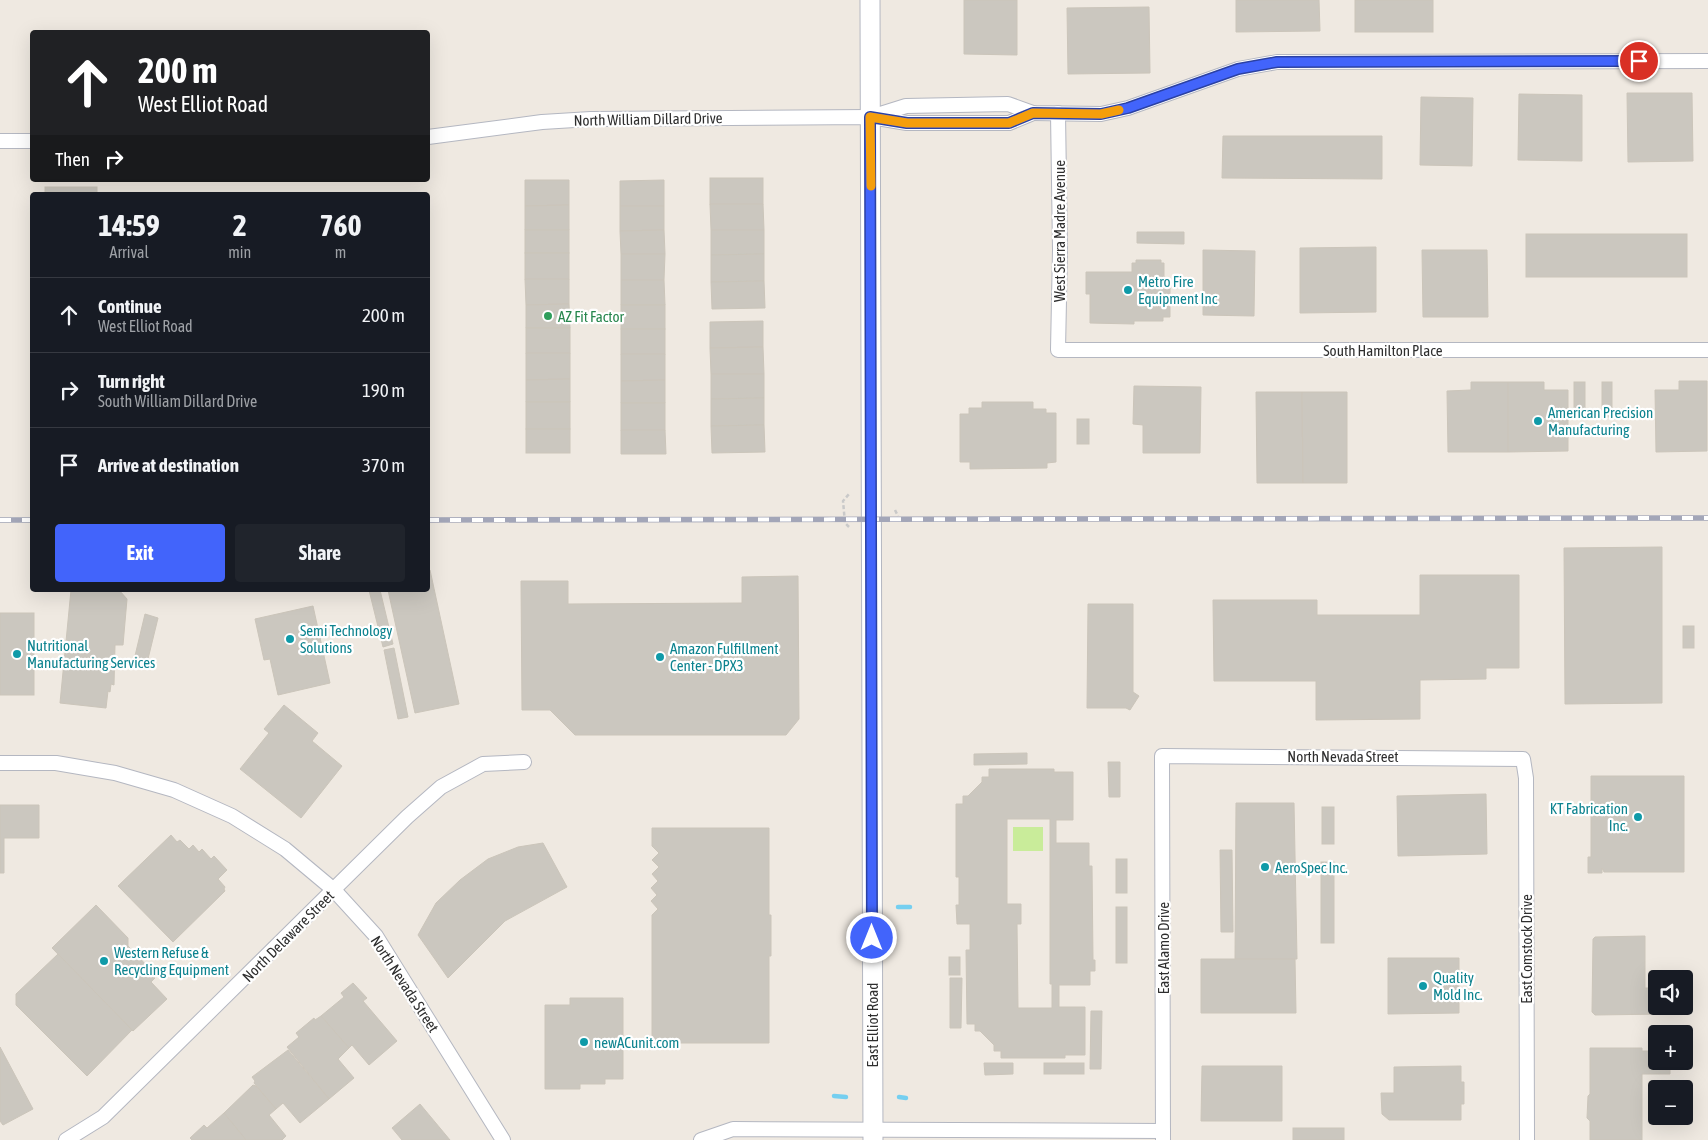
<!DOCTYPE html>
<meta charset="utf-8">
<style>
:root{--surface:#171b24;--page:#20242c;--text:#f1f3f6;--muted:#9ea1a6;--line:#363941;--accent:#4264fb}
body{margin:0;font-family:"Asap Condensed",sans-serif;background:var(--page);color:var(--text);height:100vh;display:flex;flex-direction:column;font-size:19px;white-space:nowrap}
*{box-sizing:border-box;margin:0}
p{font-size:16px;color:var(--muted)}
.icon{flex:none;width:28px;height:28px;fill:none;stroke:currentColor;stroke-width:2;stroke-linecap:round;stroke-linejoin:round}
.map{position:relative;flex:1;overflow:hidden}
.details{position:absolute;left:30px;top:192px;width:400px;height:400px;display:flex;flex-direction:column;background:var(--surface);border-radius:5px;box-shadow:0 5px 20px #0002}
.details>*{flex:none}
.hud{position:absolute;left:30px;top:30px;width:400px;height:152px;border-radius:5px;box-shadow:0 5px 20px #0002;background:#202124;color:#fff;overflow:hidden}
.tools{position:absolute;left:1648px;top:970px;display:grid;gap:10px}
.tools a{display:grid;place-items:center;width:45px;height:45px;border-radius:5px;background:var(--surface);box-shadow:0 5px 20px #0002;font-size:25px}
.pin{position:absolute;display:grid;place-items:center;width:42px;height:42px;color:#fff;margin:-21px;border:2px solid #fff;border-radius:50%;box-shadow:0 1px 5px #0007}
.me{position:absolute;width:55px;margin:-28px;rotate:0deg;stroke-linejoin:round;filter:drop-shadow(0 0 4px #0008)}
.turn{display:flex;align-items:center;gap:18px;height:105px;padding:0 25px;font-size:22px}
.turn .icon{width:65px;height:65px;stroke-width:2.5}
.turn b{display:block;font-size:35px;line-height:42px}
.then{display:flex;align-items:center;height:48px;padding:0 25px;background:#0003;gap:10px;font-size:19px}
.eta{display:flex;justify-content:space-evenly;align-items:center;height:85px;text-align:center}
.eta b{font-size:30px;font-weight:700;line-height:35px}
.action{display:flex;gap:10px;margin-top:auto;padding:10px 25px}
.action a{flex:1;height:58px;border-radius:5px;background:var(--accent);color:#fff;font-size:20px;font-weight:700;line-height:58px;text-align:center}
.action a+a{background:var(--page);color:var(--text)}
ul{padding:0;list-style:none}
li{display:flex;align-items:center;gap:15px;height:75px;padding:0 25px;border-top:1px solid var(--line)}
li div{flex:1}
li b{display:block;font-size:19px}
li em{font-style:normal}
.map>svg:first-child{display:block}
</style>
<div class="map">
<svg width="1708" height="1140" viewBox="0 0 1708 1140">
<rect width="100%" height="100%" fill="#efe9e1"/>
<rect fill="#c9ec9a" x="1013" y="827" width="30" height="24"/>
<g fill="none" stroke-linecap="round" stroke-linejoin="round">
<g stroke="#75cff0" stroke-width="4.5">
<path d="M898,907H910"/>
<path d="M834,1096L846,1097"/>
<path d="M899,1097L906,1098"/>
</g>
</g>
<g fill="#cbc7bf" stroke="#cbc5ba" fill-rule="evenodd">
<path d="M964,0H1017V55L964,54Z"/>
<path d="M1236,0H1319L1320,31L1236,32Z"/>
<rect x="1355" y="0" width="78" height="32"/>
<path d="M1149,7L1150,73L1068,74L1067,8Z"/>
<path d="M1627,93H1692L1693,161L1628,162Z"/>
<path d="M1519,94L1582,95V161L1518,160Z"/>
<path d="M1421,97L1473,98L1472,166L1420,165Z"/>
<path d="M1223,136H1382V179L1222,178Z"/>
<rect x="710" y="178" width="53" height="26"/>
<path d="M525,180H569V205L525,206Z"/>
<path d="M664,180V206H620V181Z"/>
<rect x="45" y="187" width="52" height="8"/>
<path d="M710,204H763L764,230H711Z"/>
<path d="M569,205V230H525V206Z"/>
<path d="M620,206H664V230L620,231Z"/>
<rect x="525" y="230" width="44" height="23"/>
<path d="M664,230L665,254H621L620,231Z"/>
<path d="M711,230H764V254L711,255Z"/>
<path d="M1137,232H1184V244L1137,243Z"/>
<rect x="1526" y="234" width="161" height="43"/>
<path d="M1376,247V312L1300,313V248Z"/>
<path d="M1203,250L1255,251L1254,316L1203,315Z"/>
<path d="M1422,250H1487L1488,317H1423Z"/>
<rect x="525" y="253" width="44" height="26"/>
<path d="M621,254H665L664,280H621Z"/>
<path d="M764,254V281L711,282V255Z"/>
<path d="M1136,260H1161V263H1164V286H1170V317H1163V321H1134V324L1090,323V294H1086V272H1132V263H1136Z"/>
<path d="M525,279H569V304L526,305Z"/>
<path d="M621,280H664L665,305H621Z"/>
<path d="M764,281L765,308L712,309L711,282Z"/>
<path d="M569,304L570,328H526V305Z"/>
<rect x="621" y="305" width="44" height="24"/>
<path d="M763,321V347L710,348V322Z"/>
<rect x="526" y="328" width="44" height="25"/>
<rect x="621" y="329" width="44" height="25"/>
<path d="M763,347L764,374H711L710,348Z"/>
<path d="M526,353H570V379L526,380Z"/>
<path d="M621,354H665V380L621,381Z"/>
<path d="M711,374H764V398L711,399Z"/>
<path d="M570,379V402H526V380Z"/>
<path d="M665,380V403H621V381Z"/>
<path d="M1679,381H1707V451L1656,452L1655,390H1679Z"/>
<path d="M1471,382H1508V452H1448L1447,391L1471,390Z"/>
<path d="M1508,382H1544V390H1568V451L1508,452Z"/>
<rect x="1574" y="382" width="11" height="35"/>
<rect x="1602" y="382" width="10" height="35"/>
<path d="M1134,386L1201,387L1200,453H1143V425L1133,424Z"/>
<path d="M1256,392H1302L1303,483H1257Z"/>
<path d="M1302,392H1347V483H1303Z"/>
<path d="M764,398V425L711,426V399Z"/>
<rect x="526" y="402" width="44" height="27"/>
<path d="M982,402H1033V409H1046V413H1056V462L1047,463V468L970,469V462H960V414H969V408H982Z"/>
<rect x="621" y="403" width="44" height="27"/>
<rect x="1077" y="419" width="12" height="25"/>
<path d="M764,425L765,452L712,453L711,426Z"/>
<rect x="526" y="429" width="44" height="24"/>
<path d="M621,430H665L666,454H621Z"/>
<path d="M1662,547V703L1565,704L1564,548Z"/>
<path d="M428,570H430L459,704L415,713L388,590H428Z"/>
<path d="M1420,575H1519V668H1486V679L1420,680V719L1316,720V681H1214L1213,600H1317V615H1420Z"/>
<path d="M798,576L799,719L786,735H575L550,710H522L521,581H568V604L742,603V577Z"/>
<path d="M71,590H119L127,599L123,645H115L114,685L111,684L110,692L108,691L106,708L60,703Z"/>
<path d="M369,590H380L393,644L383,647Z"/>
<path d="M1088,604H1133V692L1139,696L1130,710L1126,708H1087Z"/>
<path d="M313,606L330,683L278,695L270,659L264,660L255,619Z"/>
<rect x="0" y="613" width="34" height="82"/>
<path d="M145,614L158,618L147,663L134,660Z"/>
<rect x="1683" y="626" width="11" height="22"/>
<path d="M394,648L408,717L398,719L384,650Z"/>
<path d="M284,705L318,733L312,741L342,766L301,818L240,769L269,733L264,729Z"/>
<path d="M1027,753V764L974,765V754Z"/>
<path d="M1108,762H1120V797H1109Z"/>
<path d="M989,769H1054V772H1073V820H1056V843H1089V866H1092L1093,960H1095V971H1090V985H1059V1007H1085V1055H1065V1058H1001V1051H994V1045L980,1031H975V1024H967L966,950H970V924H957L956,905H959V877H956V804H963V796H968L982,782V777H989ZM1007,819H1050V984H1052V1008H1018L1017,924H1021V904H1007Z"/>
<path d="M1591,776H1684V872H1604L1602,868V873H1588V857H1591Z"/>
<path d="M1486,794L1487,854L1398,856L1397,796Z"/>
<path d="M1236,803H1294L1297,959H1235Z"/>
<path d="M0,805H39V838H4V873H0Z"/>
<rect x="1322" y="807" width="12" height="37"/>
<path d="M652,828H769V915H771V956H769V1043H652V915L658,909L651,901L657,895L651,888L658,881L652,874L659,867L652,860L659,853L652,846Z"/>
<path d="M171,835L177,842L180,840L189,849L193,845L199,852L202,849L211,859L214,856L227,870L218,879L225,887L224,889L225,891L173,942L118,886Z"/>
<path d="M543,843L567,887L505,921L448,978L418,935L436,903L460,880L488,859L518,847Z"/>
<path d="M1220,850H1232L1233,932H1221Z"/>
<rect x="1116" y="859" width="11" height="34"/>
<rect x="1321" y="862" width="13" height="81"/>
<path d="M96,905L128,938V946L150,969L147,971L155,978L151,982L167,999L133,1031L52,948Z"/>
<rect x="1116" y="907" width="11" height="56"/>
<path d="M1645,936V988H1656V1006H1665V1014L1595,1015L1592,1012L1593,939L1595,937Z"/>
<path d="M58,954L132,1030L87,1076L16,1005V994Z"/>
<rect x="949" y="957" width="11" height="18"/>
<path d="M1388,958H1459V1013L1388,1014Z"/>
<path d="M1201,959H1295L1296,1013H1201Z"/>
<path d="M950,978H962L961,1028H950Z"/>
<path d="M353,983L367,998L363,1001L397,1041L369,1065L352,1045L349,1048L321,1016L344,997L341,993Z"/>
<path d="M570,998H623V1079H605V1084H580V1089H545V1005H570Z"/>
<path d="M1091,1011H1102L1101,1069H1090Z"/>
<path d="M321,1016L349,1048L338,1059L354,1078L329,1099L287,1047L299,1037L296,1033L314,1018L315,1020Z"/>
<path d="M0,1047L33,1109L3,1125L0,1121Z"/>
<path d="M1590,1048H1642V1051H1656V1061H1670V1074H1642V1140H1590V1121L1587,1118L1588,1096L1590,1094Z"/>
<path d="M288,1050L329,1099L300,1123L283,1103L276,1109L254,1083L255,1081L252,1077Z"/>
<path d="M984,1063H1013V1074L985,1075Z"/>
<rect x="1044" y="1063" width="40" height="11"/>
<path d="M1202,1066H1282V1121H1201Z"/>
<path d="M1461,1066V1082H1464V1104H1461V1120H1389L1382,1114L1381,1093H1394V1067Z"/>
<path d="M253,1085L256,1086L276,1109L269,1115L286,1136L282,1140H246L224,1113Z"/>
<path d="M420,1104L450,1140H402L392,1128Z"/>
<path d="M224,1113L246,1140H192L190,1138L204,1125L207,1128Z"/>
<rect x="1293" y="1128" width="51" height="12"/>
</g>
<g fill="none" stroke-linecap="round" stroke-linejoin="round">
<defs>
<g id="minor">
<path d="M1058,113L1060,250L1058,350H1708"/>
<path d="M871,117L906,106L1008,104L1033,113L1101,114L1128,108L1238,69L1277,62L1708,61"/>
<path d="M428,137L542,122L591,119L871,117L907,123H1009L1033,113"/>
<path d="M0,141H32"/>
<path d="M0,763H56L115,773L174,790L232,816L285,849L334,890L376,936L503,1140"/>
<path d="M66,1140L103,1117L407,817L441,787L483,764L524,762"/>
<path d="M701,1140L733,1129L1163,1131"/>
<path d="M1163,1140L1162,756L1523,759L1526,778L1527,1140"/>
</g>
<path id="secondary" d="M870,0L873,1140"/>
</defs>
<use href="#minor" stroke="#b4b7c1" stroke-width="16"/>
<use href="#secondary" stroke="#b4b7c1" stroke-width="21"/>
<g stroke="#c9c9c9" stroke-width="2.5" stroke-dasharray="4 2.5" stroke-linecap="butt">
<path d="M895,510L898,516"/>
<path d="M849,527L845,523L843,501L849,494"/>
</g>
<use href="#minor" stroke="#fff" stroke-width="14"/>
<use href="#secondary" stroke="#fff" stroke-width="19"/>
<defs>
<g id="rail">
<path d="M0,520H32"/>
<path d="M428,520L1708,518"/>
</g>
</defs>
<use href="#rail" stroke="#a3a6b8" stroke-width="5.5"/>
<use href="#rail" stroke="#fff" stroke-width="4" stroke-dasharray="11" stroke-linecap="butt"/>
</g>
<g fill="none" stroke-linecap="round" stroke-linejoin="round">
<defs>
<path id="route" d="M872,938L870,117L907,123H1009L1033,113L1101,114L1128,108L1238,69L1277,62L1639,61"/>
</defs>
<use href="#route" stroke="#2b41a3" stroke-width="12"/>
<use href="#route" stroke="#4264fb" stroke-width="9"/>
<path stroke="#f59e0b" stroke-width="9" d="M871,186L870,117L907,123H1009L1033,113L1101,114L1119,110"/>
</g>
<g fill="#0f9aa8" stroke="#fff" stroke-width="2">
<circle cx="1128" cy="290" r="5"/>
<circle cx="1538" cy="421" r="5"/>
<circle cx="290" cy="639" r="5"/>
<circle cx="17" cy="654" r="5"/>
<circle cx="660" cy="657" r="5"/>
<circle cx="1638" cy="817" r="5"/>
<circle cx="1265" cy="867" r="5"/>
<circle cx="104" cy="961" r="5"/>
<circle cx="1423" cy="986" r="5"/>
<circle cx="584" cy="1042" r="5"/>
</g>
<circle fill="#2e9e5b" stroke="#fff" stroke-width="2" cx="548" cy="316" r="5"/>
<g text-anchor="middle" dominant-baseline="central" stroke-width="4.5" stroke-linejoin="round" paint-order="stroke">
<g font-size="15" fill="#2e2e2e" stroke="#fff">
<text transform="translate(648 119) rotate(-1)">North William Dillard Drive</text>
<text transform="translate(1059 231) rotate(-90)">West Sierra Madre Avenue</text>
<text x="1383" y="350">South Hamilton Place</text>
<text x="1343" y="756">North Nevada Street</text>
<text transform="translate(288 936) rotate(-45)">North Delaware Street</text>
<text transform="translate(1163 948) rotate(-90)">East Alamo Drive</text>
<text transform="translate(1526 949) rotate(-90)">East Comstock Drive</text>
<text transform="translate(405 984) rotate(57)">North Nevada Street</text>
<text transform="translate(872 1025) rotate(-90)">East Elliot Road</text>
</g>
<g font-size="15" fill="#0d838f" stroke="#fff" text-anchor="start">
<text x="1138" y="281">Metro Fire<tspan x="1138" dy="17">Equipment Inc</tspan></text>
<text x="1548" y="412">American Precision<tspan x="1548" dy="17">Manufacturing</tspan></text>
<text x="300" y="630">Semi Technology<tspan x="300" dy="17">Solutions</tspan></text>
<text x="27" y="645">Nutritional<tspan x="27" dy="17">Manufacturing Services</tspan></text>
<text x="670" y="648">Amazon Fulfillment<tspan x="670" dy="17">Center - DPX3</tspan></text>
<text x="1628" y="808" text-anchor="end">KT Fabrication<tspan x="1628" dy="17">Inc.</tspan></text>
<text x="1275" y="867">AeroSpec Inc.</text>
<text x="114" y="952">Western Refuse &amp;<tspan x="114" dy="17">Recycling Equipment</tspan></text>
<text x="1433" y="977">Quality<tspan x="1433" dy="17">Mold Inc.</tspan></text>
<text x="594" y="1042">newACunit.com</text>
</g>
<g font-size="15" fill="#27864d" stroke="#fff" text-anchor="start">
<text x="558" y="316">AZ Fit Factor</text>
</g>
</g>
</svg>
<div class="tools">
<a><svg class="icon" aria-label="sound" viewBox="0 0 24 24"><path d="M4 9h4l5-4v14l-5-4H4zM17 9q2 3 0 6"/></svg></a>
<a>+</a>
<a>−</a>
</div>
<div class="pin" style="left:1639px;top:61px;background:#d93025"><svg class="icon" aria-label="arrive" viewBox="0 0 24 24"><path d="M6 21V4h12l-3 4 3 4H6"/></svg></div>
<svg class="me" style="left:872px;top:938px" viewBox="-20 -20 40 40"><circle r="17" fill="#4264fb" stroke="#fff" stroke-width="3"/><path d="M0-11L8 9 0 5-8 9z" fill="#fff"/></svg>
<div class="hud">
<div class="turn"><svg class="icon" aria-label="ahead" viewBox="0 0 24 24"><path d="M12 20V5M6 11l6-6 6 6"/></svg><div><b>200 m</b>West Elliot Road</div></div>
<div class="then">Then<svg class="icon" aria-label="right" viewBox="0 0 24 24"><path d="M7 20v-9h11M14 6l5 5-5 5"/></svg></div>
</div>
<section class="details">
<div class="eta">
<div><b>14:59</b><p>Arrival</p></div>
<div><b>2</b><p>min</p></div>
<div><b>760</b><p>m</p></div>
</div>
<ul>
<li><svg class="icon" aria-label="ahead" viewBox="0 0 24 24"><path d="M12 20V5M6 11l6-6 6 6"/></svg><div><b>Continue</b><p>West Elliot Road</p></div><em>200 m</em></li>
<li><svg class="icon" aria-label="right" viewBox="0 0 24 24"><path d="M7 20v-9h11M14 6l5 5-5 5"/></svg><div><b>Turn right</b><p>South William Dillard Drive</p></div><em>190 m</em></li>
<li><svg class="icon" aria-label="arrive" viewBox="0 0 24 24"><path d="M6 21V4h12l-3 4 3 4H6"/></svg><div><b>Arrive at destination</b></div><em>370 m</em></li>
</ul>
<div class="action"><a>Exit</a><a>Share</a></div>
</section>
</div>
